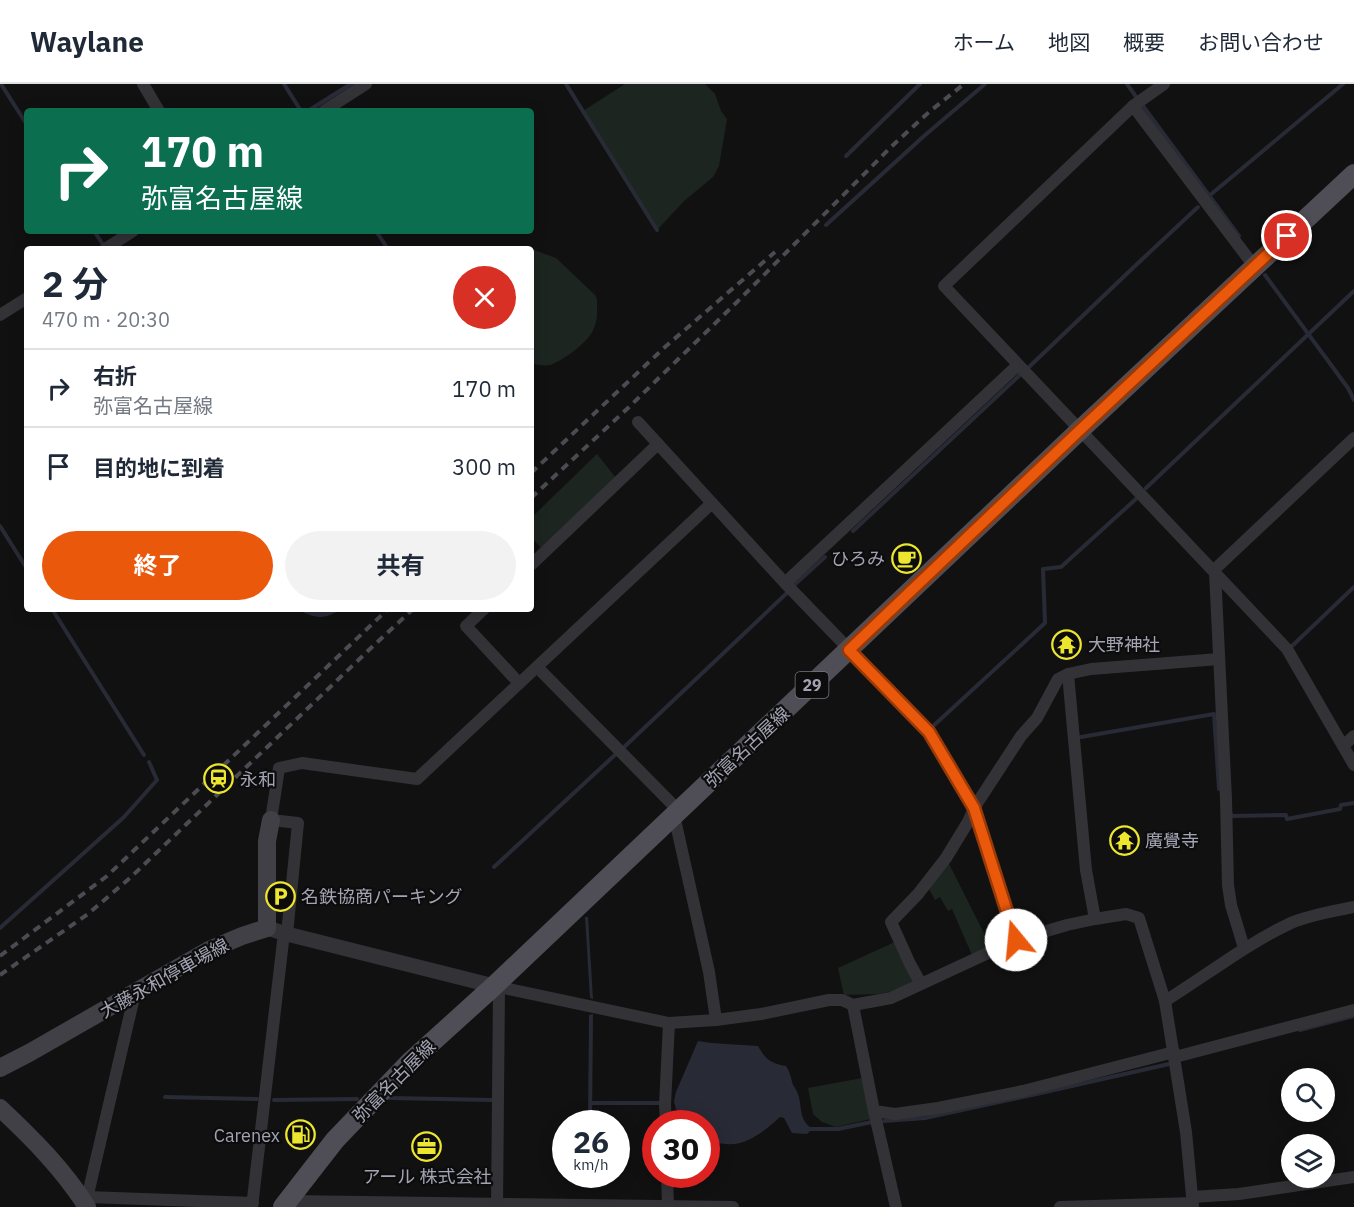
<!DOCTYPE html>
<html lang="ja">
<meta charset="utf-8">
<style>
:root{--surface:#fff;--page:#f2f2f3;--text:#1f2937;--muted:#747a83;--line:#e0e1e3;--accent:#ea580c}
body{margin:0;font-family:"IBM Plex Sans","Noto Sans JP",sans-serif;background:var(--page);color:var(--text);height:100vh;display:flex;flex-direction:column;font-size:22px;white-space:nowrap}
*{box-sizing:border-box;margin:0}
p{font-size:20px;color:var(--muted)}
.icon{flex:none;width:33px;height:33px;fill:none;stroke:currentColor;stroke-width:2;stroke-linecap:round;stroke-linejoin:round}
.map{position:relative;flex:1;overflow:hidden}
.details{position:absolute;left:24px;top:162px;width:510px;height:366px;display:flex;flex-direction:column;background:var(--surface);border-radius:6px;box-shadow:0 3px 15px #0003}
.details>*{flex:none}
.guide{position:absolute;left:24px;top:24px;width:510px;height:126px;border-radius:6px;box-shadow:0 3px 15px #0003;background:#0b6e4f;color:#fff;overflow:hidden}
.fabs{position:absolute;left:1281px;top:984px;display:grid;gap:12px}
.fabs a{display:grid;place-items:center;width:54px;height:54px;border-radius:50%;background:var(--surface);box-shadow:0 3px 15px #0003;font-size:30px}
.speed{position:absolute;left:552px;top:1026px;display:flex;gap:12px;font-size:30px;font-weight:700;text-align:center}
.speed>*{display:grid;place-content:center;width:78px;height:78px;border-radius:50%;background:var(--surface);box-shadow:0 3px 15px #0003;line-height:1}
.speed small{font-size:15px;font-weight:400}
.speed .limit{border:9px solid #d22;background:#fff;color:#111}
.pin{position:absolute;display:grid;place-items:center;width:51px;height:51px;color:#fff;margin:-26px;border:3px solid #fff;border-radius:50%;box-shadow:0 2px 6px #0007}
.me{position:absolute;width:66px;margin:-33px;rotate:343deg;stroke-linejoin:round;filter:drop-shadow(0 0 4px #0008)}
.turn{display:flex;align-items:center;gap:21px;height:126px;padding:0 18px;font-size:27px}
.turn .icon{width:78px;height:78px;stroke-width:2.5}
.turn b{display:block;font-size:42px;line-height:51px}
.round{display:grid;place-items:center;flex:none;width:63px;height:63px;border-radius:32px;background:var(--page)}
.head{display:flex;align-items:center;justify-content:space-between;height:102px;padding:0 18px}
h1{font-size:36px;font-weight:700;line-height:45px}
.cta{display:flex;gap:12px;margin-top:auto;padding:12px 18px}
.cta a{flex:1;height:69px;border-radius:36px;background:var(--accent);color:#fff;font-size:24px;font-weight:700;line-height:69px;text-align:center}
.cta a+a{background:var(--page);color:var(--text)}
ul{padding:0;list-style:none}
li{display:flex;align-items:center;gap:18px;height:78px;padding:0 18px;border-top:2px solid var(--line)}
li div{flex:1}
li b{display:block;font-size:22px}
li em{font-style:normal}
header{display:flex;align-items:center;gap:36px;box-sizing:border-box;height:84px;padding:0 30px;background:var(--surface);border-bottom:2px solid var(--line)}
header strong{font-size:28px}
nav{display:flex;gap:33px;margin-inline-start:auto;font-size:21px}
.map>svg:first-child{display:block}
</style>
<header>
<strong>Waylane</strong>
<nav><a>ホーム</a><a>地図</a><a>概要</a><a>お問い合わせ</a></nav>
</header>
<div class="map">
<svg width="1354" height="1123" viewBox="0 0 1354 1123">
<rect width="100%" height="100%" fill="#111112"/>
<g fill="#1d2521">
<path d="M625,0H705L715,10L721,27L727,35L719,82L713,93L684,117L657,146L583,27Z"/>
<path d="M523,162L556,174L595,211L597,215C597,224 598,236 594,244C589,258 564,276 550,281C544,282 537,281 531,279V165H514Z"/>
<path d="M597,370L616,394L541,464L531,453V434Z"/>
<path d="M948,778L991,863L972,871L952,825L948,827L940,813L935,816L928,803Z"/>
<path d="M897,857L914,897L893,907L878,910L844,911L838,884Z"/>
<path d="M862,994L871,1035L836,1043L822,1038L813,1030L808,1004Z"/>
</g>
<g fill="#282b36">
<path d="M347,0H355L312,27H304Z"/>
<path d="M299,525H340C327,536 312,535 299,525Z"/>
<path d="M585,833H588L593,915L590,914Z"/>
<path d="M593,930L592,1039L588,1040L589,931Z"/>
<path d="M698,957L711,959L758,962C766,976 771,979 786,982C790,988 791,994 793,1001C795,1004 797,1007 798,1010C802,1022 799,1035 810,1043V1047L807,1050L792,1049L784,1034L780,1033C766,1046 746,1063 725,1060C719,1060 713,1057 707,1056L706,1040L684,1039L679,1035L674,1018L676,1008Z"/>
</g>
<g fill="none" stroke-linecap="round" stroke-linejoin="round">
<g stroke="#282b36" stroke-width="4">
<path d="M1,0L27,41"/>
<path d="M284,0L301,27"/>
<path d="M566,0L657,146"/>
<path d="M1127,0L1137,14"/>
<path d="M1143,22L1239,152"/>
<path d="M846,72L920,0"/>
<path d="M1209,112L1343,0"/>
<path d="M826,141L924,52L985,0"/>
<path d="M94,147L102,159"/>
<path d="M376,147L388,165"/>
<path d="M1265,191L1348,304L1354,316"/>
<path d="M1029,283L1136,181L1198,123"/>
<path d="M1146,404L1354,207"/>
<path d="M0,442L27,485"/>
<path d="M853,447L1022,289"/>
<path d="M793,502L825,473"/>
<path d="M52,525L144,671"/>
<path d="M1292,562L1354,503"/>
<path d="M931,644L1045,539L1043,485L1061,483L1137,414"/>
<path d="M1081,653L1214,630L1219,705"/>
<path d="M622,665L788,508"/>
<path d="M1231,730V732L1286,731L1287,735L1340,725L1341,721L1354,719"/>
<path d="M494,783L617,669"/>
<path d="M0,844L124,733L157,696L149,678"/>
<path d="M1300,946L1354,932"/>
<path d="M165,1013L257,1015"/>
<path d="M390,1014L492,1016"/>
<path d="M274,1016L357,1015"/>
<path d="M592,1019H660"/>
<path d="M884,1037L925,1034L1032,1011L1169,980"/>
<path d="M810,1045H838L872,1038"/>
</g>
<g stroke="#333237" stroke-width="12">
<path d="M143,0L159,27"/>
<path d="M1164,0L1133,22L944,202L1287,565L1354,681"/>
<path d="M1133,22L1254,182"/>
<path d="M324,27L366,0"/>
<path d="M105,165L133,147"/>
<path d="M0,231L27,214"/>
<path d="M638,338L785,499L929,648L974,724L1016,856"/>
<path d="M531,481L658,360"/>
<path d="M1214,486L1354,354"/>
<path d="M1215,488L1226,715L1228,801L1231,821L1244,864"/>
<path d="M785,499L1018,281"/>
<path d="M484,525L466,542L519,599"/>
<path d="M537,583L679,727"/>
<path d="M1068,590L1086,786L1095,835"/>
<path d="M1343,662L1354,652"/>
<path d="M674,731L709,888L716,936"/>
<path d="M287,850L298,739L271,736L279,684L302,679L417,695L712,419"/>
<path d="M921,900L910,880L891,838L918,810L946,774L968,738L974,724L1021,652L1037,634L1058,595L1068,590L1091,585L1219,575"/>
<path d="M494,902L669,939L716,936L761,930L829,916H842L853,921L891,914L1016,856L1067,841L1095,835L1126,830L1139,834L1165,917L1186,1048L1193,1123"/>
<path d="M1165,917C1207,891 1246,860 1291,839C1309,831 1334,827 1354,823"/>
<path d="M853,921L874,1027L896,1123"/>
<path d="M1175,973L1354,926"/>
<path d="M874,1027L895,1030L938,1024L1023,1007L1174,968"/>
<path d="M666,1040L665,1021L669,939"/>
<path d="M667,1090L668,1122"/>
<path d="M87,1113L253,1119"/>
<path d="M1192,1113L1239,1110L1354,1093"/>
<path d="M288,1117L733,1123"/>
<path d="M85,1123L135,909"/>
<path d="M252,1123L284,849"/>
<path d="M497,1123L499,903"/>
<path d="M1060,1123L1193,1119"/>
</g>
<path stroke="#333237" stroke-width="15" d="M267,844L287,850L494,902"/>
<g stroke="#414047" stroke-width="18">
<path d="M0,984L29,969L209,866L242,852L267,844V757L271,736"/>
<path d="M0,1024C32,1054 64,1086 87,1123"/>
</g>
<path stroke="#4f4e56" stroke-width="20" d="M283,1123L335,1056L410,978L494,902L1080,346L1354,90"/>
<g stroke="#4c4b52" stroke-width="4" stroke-dasharray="8 6" stroke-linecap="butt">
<path d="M531,389L665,263L775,168"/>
<path d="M531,414L628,324L737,218L891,63L929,28L964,0"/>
<path d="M0,872L107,792L388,525"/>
<path d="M0,891L88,830L131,793L371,564L413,525"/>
</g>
</g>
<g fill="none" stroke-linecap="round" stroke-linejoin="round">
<defs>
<path id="route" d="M1016,856L974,724L929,648L849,566L1080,346L1287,152"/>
</defs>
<use href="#route" stroke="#983908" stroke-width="15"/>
<use href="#route" stroke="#ea580c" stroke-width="10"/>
</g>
<defs>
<symbol id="cafe-ring" viewBox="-11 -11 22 22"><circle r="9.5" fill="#0c0c0d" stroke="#ede62e" stroke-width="1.5"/><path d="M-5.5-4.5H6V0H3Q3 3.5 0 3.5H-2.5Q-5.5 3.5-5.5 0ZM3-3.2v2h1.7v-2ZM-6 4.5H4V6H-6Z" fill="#ede62e"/></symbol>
<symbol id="temple-ring" viewBox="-11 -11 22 22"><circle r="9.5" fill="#0c0c0d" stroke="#ede62e" stroke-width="1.5"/><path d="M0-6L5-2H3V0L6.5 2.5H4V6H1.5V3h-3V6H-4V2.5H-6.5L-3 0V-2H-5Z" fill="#ede62e"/></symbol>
<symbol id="station-ring" viewBox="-11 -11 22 22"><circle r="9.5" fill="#0c0c0d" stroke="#ede62e" stroke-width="1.5"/><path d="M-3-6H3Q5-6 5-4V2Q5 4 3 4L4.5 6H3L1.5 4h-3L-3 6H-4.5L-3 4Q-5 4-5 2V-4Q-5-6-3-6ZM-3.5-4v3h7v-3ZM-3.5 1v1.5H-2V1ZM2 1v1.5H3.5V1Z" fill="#ede62e"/></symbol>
<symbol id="parking-ring" viewBox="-11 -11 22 22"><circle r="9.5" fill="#0c0c0d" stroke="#ede62e" stroke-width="1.5"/><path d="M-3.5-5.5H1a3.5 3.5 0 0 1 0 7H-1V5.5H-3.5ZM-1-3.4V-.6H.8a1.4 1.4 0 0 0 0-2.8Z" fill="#ede62e"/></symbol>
<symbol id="fuel-ring" viewBox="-11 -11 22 22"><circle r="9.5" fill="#0c0c0d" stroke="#ede62e" stroke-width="1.5"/><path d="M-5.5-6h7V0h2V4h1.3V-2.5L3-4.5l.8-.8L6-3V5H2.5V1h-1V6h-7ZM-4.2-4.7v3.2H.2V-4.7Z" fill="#ede62e"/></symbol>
<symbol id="office-ring" viewBox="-11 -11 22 22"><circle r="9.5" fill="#0c0c0d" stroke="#ede62e" stroke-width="1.5"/><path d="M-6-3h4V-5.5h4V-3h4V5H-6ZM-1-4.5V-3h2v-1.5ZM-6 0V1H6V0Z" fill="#ede62e"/></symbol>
</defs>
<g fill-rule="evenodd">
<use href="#cafe-ring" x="890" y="458" width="33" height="33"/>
<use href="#temple-ring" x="1050" y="544" width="33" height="33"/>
<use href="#station-ring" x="202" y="678" width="33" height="33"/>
<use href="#temple-ring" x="1108" y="740" width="33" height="33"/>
<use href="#parking-ring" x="264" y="796" width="33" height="33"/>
<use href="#fuel-ring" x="284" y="1034" width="33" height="33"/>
<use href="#office-ring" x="410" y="1046" width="33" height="33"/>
</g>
<g text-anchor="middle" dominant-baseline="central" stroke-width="4.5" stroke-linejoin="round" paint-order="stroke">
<rect fill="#0c0c0d" stroke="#767681" stroke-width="1.5" x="795.5" y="588" width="33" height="26" rx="4.5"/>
<g font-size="16" font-weight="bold" fill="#a3a3b3">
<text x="812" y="601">29</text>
</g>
<g font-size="18" fill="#a3a3b3" stroke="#0c0c0d" text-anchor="start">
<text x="885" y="474" text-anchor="end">ひろみ</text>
<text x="1088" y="560">大野神社</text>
<text x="240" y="695">永和</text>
<text x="1145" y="756">廣覺寺</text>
<text x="301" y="812">名鉄協商パーキング</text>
<text x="280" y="1051" text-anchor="end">Carenex</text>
<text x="427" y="1092" text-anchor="middle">アール 株式会社</text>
</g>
<g font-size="18" fill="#a3a3b3" stroke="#0c0c0d">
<text transform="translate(747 663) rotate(-43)">弥富名古屋線</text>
<text transform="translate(164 894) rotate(-29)">大藤永和停車場線</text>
<text transform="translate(394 997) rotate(-45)">弥富名古屋線</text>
</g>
</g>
</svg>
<div class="fabs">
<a><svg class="icon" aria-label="search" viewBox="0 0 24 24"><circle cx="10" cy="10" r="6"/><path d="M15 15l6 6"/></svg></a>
<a><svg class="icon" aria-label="layers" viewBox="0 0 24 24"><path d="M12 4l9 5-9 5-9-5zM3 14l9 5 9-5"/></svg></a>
</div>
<div class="speed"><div>26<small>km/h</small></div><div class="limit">30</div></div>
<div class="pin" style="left:1287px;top:152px;background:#d93025"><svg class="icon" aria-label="arrive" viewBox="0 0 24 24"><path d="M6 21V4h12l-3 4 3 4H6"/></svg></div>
<svg class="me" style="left:1016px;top:856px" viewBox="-20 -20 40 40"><circle r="19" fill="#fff"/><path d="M0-13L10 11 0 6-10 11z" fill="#ea580c"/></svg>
<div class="guide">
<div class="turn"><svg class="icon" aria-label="right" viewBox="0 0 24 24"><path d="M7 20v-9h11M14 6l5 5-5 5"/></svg><div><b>170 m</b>弥富名古屋線</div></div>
</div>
<section class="details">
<div class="head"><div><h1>2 分</h1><p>470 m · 20:30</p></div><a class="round" style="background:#d93025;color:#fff"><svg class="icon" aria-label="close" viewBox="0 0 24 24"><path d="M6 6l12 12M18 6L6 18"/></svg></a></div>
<ul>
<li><svg class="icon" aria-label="right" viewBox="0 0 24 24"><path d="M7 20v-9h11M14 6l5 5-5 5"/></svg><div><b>右折</b><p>弥富名古屋線</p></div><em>170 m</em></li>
<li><svg class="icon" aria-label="arrive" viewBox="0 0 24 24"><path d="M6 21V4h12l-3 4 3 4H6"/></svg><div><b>目的地に到着</b></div><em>300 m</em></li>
</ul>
<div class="cta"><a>終了</a><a>共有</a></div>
</section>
</div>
